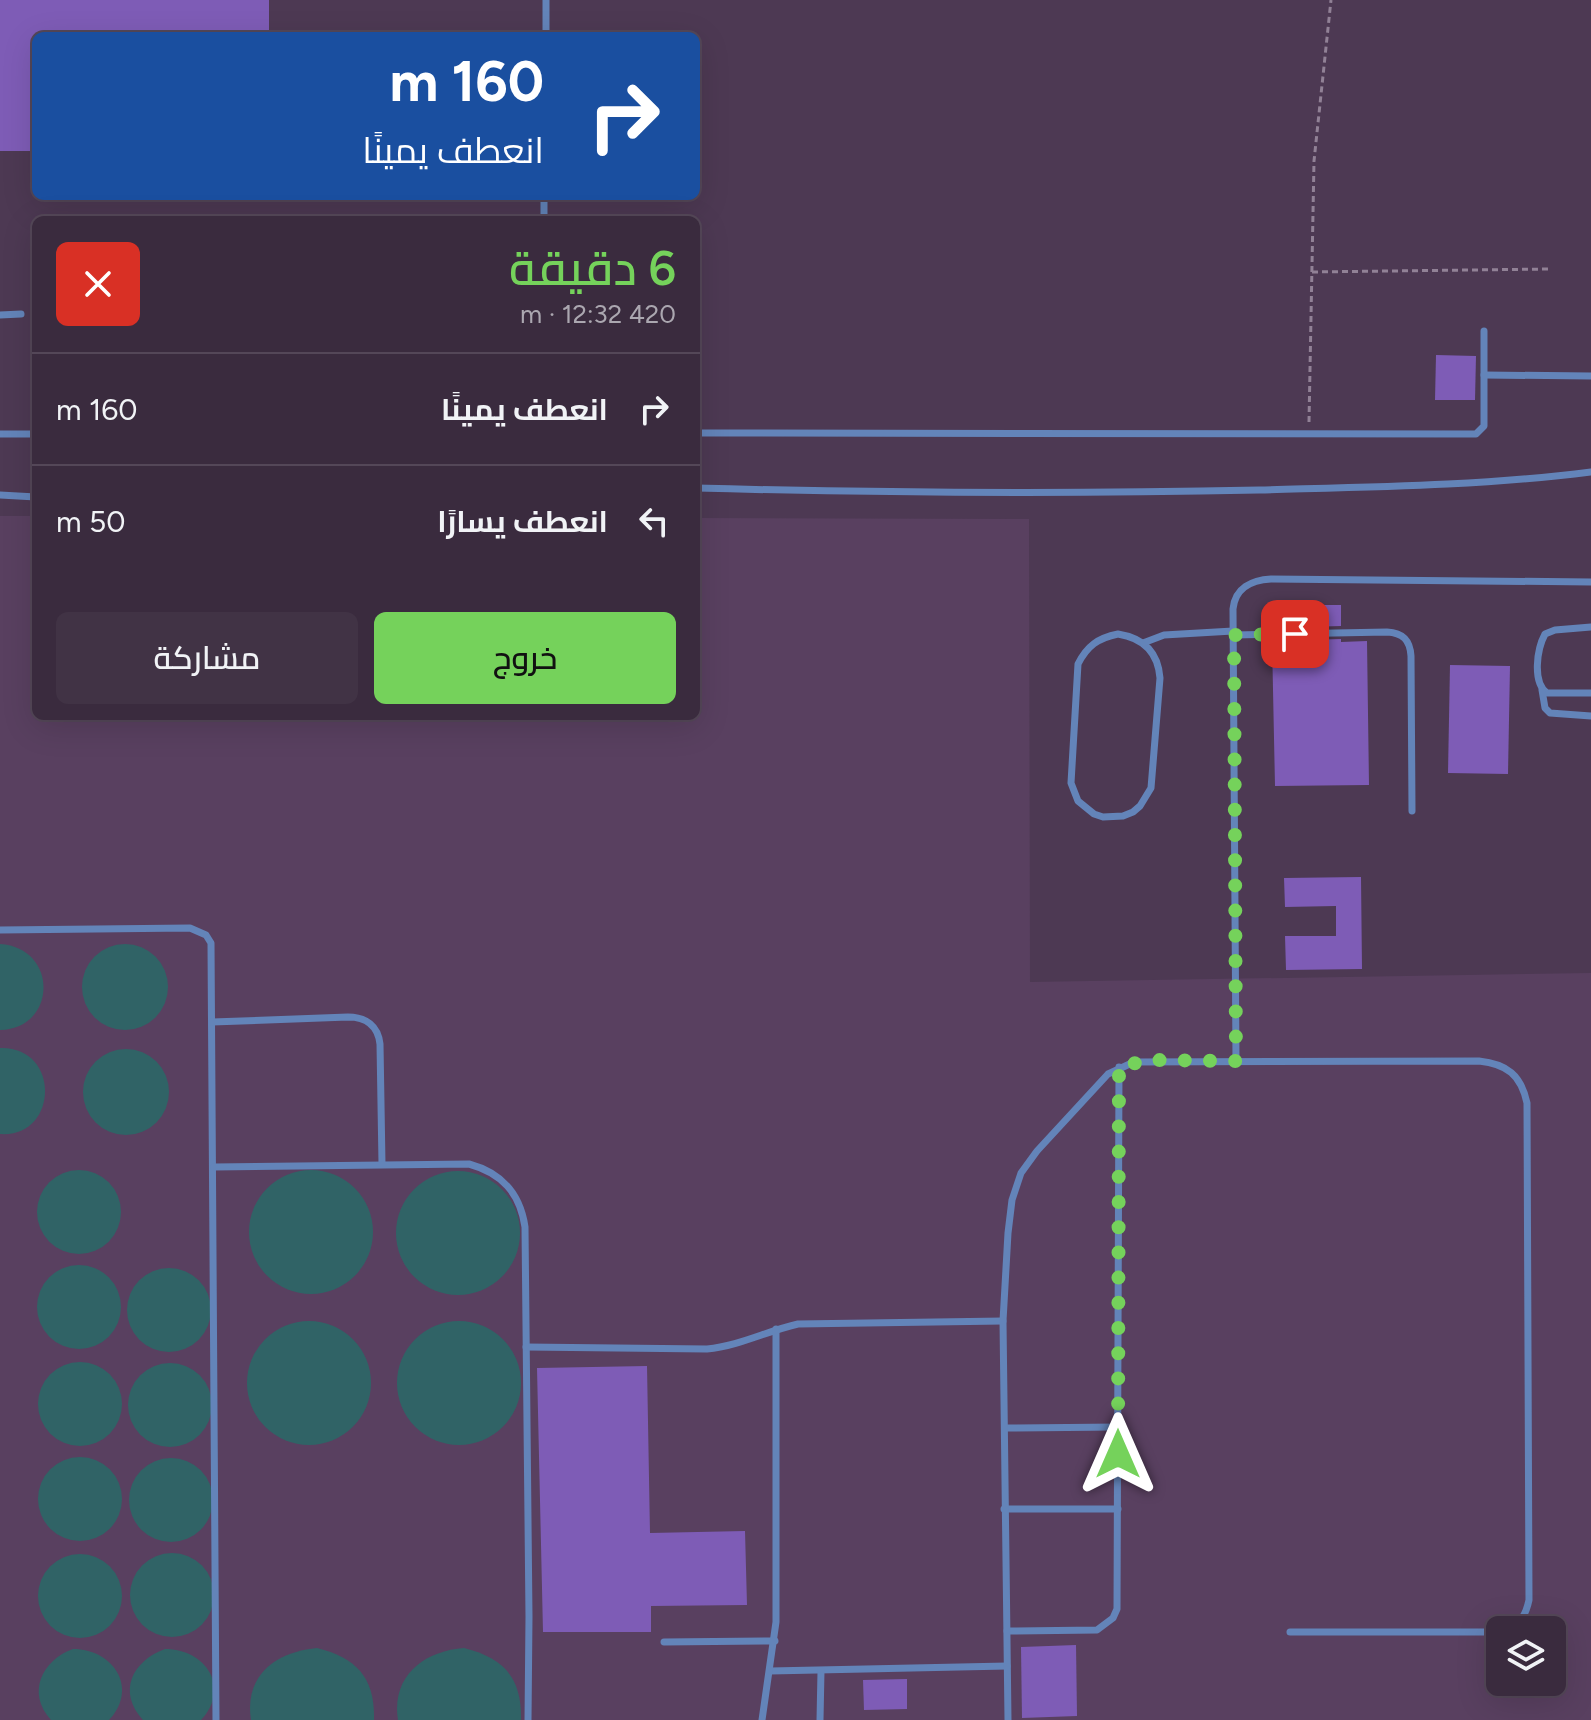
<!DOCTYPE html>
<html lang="ar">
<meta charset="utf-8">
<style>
:root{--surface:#3a2b3e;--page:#413345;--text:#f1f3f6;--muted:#aba7b0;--line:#544758;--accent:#75d25b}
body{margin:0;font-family:Figtree,Cairo,sans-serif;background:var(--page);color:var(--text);direction:rtl;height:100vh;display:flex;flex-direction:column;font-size:30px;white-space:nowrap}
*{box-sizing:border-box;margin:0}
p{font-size:26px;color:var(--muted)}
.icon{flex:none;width:44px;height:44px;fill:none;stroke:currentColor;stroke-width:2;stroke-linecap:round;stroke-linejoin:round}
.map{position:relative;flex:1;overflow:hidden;direction:ltr}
.sheet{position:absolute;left:32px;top:216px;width:668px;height:504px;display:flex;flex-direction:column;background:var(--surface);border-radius:12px;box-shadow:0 8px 32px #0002,0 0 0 2px var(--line);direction:rtl}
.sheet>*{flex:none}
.banner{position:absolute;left:32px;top:32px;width:668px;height:168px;border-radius:12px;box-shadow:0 8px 32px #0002,0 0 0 2px var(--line);direction:rtl;background:#1a4fa0;color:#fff;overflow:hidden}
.buttons{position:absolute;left:1486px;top:1616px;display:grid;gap:16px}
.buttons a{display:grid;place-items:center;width:80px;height:80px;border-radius:12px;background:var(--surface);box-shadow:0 8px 32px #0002,0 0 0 2px var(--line);font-size:40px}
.pin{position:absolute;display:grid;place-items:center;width:68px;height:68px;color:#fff;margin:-34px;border-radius:16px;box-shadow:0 4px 12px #0006}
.me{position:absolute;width:88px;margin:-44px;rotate:0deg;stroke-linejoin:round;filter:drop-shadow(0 0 6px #0008)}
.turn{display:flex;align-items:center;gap:28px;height:168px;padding:0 24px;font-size:36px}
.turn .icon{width:104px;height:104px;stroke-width:2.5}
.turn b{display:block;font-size:56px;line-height:68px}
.round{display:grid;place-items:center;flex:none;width:84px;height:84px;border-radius:12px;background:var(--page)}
.summary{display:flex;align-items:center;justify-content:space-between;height:136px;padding:0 24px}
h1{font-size:48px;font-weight:600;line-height:60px;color:var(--accent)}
.cta{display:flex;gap:16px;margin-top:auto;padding:16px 24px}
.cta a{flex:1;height:92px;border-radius:12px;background:var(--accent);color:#111;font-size:32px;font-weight:600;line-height:92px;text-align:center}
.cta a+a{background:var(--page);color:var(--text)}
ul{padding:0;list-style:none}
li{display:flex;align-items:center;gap:24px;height:112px;padding:0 24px;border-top:2px solid var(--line)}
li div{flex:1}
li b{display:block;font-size:30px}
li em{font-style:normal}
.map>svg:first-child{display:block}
</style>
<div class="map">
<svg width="1591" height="1720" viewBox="0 0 1591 1720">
<rect width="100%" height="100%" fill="#4d3953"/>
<path fill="#594060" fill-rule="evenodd" d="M0,516H36V716H696V518L1029,519L1030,982L1591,973V1720H0ZM1500,1630H1552V1682H1500Z"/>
<g fill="#306366">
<circle cx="125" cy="987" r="43"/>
<path d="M0,944C59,948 57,1029 0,1030Z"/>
<path d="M0,1048C61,1046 59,1138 0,1134Z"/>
<circle cx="126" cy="1092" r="43"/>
<circle cx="311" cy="1232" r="62"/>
<circle cx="79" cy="1212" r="42"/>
<circle cx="458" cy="1233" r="62"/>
<circle cx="79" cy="1307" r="42"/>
<circle cx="169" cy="1310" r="42"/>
<circle cx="309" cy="1383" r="62"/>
<circle cx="459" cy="1383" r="62"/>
<circle cx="80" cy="1404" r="42"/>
<circle cx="170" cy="1405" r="42"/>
<circle cx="80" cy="1499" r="42"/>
<circle cx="171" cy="1500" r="42"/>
<circle cx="172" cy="1595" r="42"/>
<circle cx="80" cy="1596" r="42"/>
<path d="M317,1648C357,1658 375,1678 374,1720H251C244,1675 276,1652 317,1648Z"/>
<path d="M464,1648C504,1658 522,1678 521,1720H398C391,1676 424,1651 464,1648Z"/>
<path d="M73,1649C113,1649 139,1688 109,1720H51C26,1693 42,1660 73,1649Z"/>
<path d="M165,1649C206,1649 231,1688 201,1720H143C117,1692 132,1661 165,1649Z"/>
</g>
<g fill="#7e5cb6">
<path d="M0,0H269V36H36V151H0Z"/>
<path d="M1436,355L1476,356L1475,400H1435Z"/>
<path d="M1270,605H1341V626L1272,628Z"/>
<path d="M1341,639V642L1367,641L1369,785L1275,786L1272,641Z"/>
<path d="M1450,665L1510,666L1508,774L1448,773Z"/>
<path d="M1361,877L1362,969L1286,970L1285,936H1336V906L1285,907L1284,878Z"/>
<path d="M647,1366L650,1533L745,1531L747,1605L651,1606V1632H543L537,1368Z"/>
<path d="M1076,1645L1077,1716L1022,1718L1021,1647Z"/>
<path d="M907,1679V1709L864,1710L863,1680Z"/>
</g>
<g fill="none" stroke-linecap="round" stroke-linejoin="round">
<g stroke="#918196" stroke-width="3" stroke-dasharray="6 4" stroke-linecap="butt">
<path d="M1312,272L1550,269"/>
<path d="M1309,422L1314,161L1331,0"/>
</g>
<g stroke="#6384b9" stroke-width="7">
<path d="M546,36V0"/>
<path d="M544,220V196"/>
<path d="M0,315L21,314"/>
<path d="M1484,375L1591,376"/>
<path d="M696,433L1476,434L1484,426V331"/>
<path d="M0,434H36"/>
<path d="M696,488C884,493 1071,494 1259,490C1370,487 1481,486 1591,472"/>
<path d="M0,495L36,497"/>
<path d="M1591,627L1555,630L1545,634C1537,649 1532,682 1547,693H1591"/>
<path d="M1118,634C1143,638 1158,652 1160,678L1151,788L1140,806L1133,812L1123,816L1103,817L1094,814L1078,801L1071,783L1078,664C1087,646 1098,638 1118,634Z"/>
<path d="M1234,635L1387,632C1403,633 1410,640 1411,656L1412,811"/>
<path d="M1143,643L1164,635L1233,631"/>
<path d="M1542,690L1545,708L1550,713L1591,716"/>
<path d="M0,930L190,928L206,935L211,943L216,1720"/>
<path d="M212,1022L348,1017C366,1017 378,1026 380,1044L382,1164"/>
<path d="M1236,1061L1233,609C1235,588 1252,580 1271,579L1591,582"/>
<path d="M214,1167L469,1164C502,1173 520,1193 525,1227L529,1617L528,1720"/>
<path d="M526,1347L707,1349C739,1346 767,1331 798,1324L1003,1321"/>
<path d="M1005,1428L1118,1427"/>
<path d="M1004,1509H1118"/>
<path d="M1007,1631L1097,1630L1113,1618L1117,1609L1119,1067"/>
<path d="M1290,1632H1500"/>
<path d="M664,1642L775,1641"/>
<path d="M770,1671L1007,1666"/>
<path d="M762,1720L776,1622V1329"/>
<path d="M820,1720L821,1671"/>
<path d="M1008,1720L1003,1321L1008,1233L1012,1200L1021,1173L1037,1151L1108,1074L1134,1062L1479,1061C1507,1064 1521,1075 1527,1103L1529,1600C1526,1614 1521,1623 1509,1630"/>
</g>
</g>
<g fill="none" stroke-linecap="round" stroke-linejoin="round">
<path stroke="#75d25b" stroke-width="14" stroke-dasharray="0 25.2" d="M1118,1454L1119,1067L1149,1060L1236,1061L1234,635L1295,634"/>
</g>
</svg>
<div class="buttons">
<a><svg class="icon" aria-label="layers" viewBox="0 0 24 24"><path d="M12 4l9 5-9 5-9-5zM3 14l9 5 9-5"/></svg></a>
</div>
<div class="pin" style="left:1295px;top:634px;background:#d93025"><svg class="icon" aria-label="arrive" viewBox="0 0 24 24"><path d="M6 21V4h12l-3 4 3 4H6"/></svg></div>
<svg class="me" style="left:1118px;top:1454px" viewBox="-20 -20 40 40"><path d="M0-17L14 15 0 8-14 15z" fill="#75d25b" stroke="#fff" stroke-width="4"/></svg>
<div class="banner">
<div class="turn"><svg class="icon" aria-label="right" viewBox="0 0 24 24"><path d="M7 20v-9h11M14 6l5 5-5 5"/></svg><div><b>160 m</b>انعطف يمينًا</div></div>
</div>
<section class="sheet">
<div class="summary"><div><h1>6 دقيقة</h1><p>420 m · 12:32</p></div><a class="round" style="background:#d93025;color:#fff"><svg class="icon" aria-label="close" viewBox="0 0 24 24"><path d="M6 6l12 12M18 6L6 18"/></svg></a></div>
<ul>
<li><svg class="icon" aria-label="right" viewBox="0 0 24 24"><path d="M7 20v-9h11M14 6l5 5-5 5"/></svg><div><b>انعطف يمينًا</b></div><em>160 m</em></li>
<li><svg class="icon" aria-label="left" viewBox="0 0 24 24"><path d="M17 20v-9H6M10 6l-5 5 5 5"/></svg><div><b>انعطف يسارًا</b></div><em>50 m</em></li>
</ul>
<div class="cta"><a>خروج</a><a>مشاركة</a></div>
</section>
</div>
